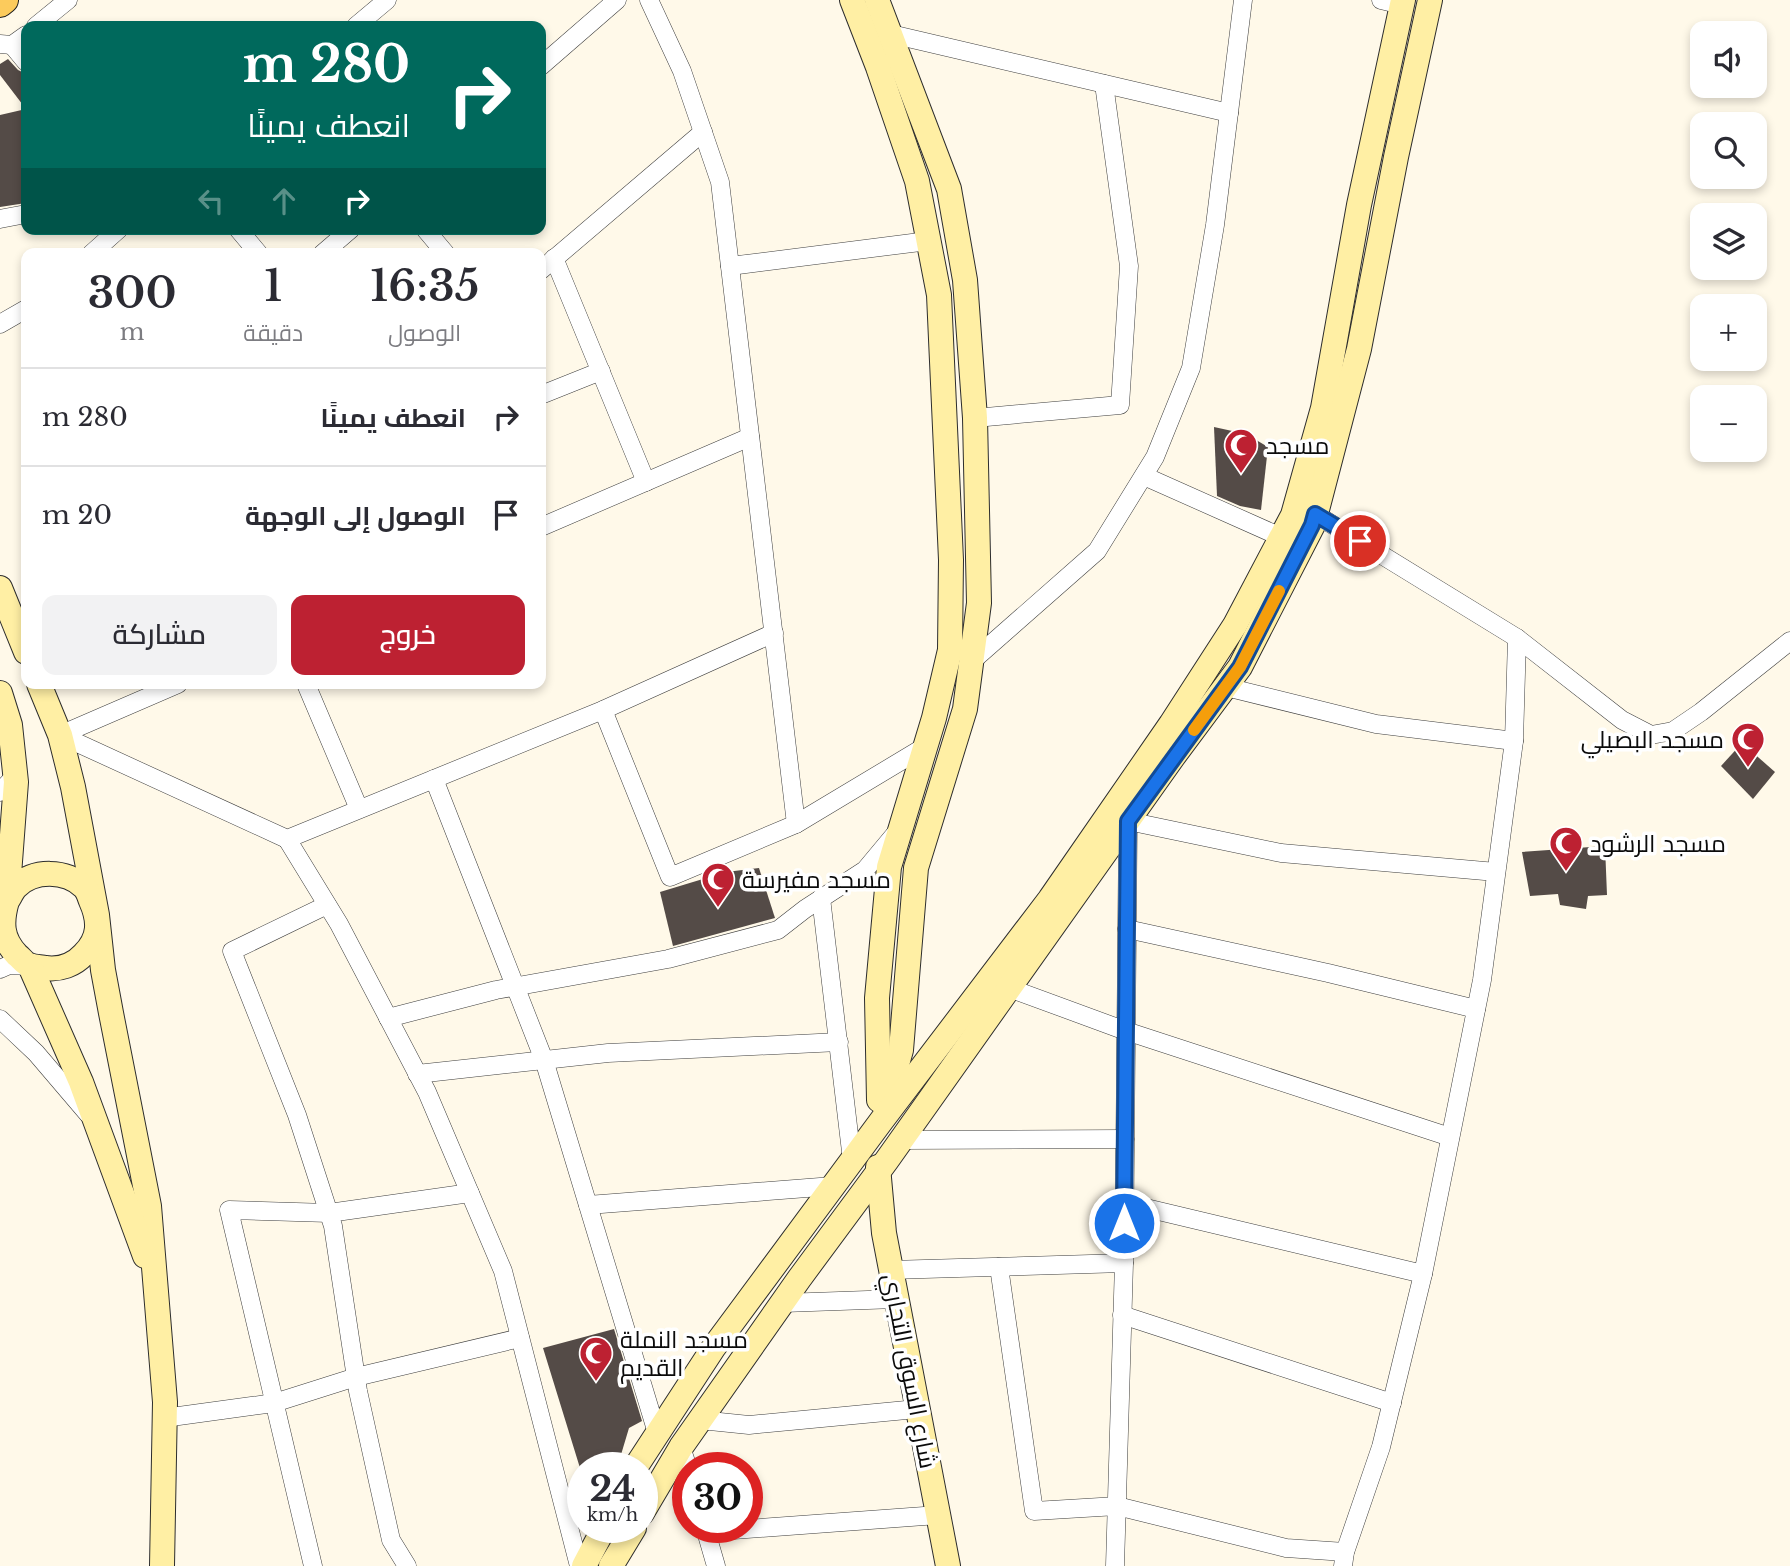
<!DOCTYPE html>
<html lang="ar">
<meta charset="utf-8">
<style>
:root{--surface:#fff;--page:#f2f2f3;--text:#2b2b33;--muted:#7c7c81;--line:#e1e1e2;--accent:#bd2132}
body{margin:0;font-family:"Libre Baskerville",Cairo,serif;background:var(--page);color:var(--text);direction:rtl;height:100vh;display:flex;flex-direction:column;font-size:26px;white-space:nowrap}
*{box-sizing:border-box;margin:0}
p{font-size:23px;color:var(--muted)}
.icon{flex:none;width:38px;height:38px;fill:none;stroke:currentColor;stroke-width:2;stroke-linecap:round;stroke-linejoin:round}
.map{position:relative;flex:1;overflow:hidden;direction:ltr}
.side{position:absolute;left:21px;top:248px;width:525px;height:441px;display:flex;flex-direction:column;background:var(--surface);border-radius:14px;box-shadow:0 4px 10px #0003;direction:rtl}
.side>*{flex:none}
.guide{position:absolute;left:21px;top:21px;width:525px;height:214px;border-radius:14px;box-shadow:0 4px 10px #0003;direction:rtl;background:#00695c;color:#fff;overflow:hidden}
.tools{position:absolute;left:1690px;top:21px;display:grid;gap:14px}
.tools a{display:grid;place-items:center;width:77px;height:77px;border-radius:14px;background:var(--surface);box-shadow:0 4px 10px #0003;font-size:35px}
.speed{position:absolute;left:567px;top:1452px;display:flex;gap:14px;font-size:35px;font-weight:700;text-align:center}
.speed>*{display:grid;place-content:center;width:91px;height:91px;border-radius:50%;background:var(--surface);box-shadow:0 4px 10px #0003;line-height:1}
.speed small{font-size:18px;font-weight:400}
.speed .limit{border:10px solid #d22;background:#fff;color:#111}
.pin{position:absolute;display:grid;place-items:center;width:60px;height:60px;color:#fff;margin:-30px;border:4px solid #fff;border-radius:50%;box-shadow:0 2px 7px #0007}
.me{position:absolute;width:77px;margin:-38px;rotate:0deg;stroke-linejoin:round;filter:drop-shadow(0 0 5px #0008)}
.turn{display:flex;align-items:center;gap:24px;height:147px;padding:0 21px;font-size:32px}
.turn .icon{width:91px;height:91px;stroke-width:2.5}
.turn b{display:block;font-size:49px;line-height:60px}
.lanes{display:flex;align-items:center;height:66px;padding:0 21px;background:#0003;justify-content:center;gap:35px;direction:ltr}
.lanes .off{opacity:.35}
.eta{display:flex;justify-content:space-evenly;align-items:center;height:119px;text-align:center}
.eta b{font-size:42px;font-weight:600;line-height:49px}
.action{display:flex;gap:14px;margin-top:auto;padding:14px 21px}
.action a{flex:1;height:80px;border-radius:14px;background:var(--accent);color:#fff;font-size:28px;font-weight:600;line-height:80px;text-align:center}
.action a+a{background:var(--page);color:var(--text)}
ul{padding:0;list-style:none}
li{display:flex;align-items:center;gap:21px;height:98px;padding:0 21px;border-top:2px solid var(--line)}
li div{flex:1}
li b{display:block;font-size:26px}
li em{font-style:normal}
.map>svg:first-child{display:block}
</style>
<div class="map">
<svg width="1790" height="1566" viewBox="0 0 1790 1566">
<rect width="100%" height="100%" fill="#fff9e9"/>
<g fill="#544b47">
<path d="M8,59L18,70L26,74V203L0,207V115L26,109L0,75V64Z"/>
<path d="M1214,427L1246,434L1268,447L1261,510L1240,506L1217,496Z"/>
<path d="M1742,743L1775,772L1753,799L1721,766Z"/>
<path d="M1605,846L1607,895L1588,896L1586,909L1560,905L1558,894L1530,896L1522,852Z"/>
<path d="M759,868L775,918L673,946L660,892L726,872Z"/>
<path d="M614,1329L642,1421L629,1428L617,1468H580L543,1348Z"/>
</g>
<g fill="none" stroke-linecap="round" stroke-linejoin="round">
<defs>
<g id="street">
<path d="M649,0L682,71L720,182L796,824"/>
<path d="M1381,0L1402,5"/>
<path d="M36,26L68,0"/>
<path d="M356,26L387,0"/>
<path d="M891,34L1229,113"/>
<path d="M0,44L12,45L26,35"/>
<path d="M12,45L26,62"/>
<path d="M541,66L617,0"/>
<path d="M0,219L26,214"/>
<path d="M238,229L259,254"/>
<path d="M425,229L446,254"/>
<path d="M91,254L119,229"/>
<path d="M322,254L351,229"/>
<path d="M554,258L646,482"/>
<path d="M730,266L928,241"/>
<path d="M541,270L703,132"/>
<path d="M0,324L26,309"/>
<path d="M541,395L601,371"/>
<path d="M975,418L1120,405L1129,266L1104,84"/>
<path d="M1144,476L1281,537"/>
<path d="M1315,514L1517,638L1622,720L1651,735L1673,731L1701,712L1790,641"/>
<path d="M541,527L750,437"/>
<path d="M972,661L1097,551L1155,457L1191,368L1215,225L1243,0"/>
<path d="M306,684L359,809"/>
<path d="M1226,687L1376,724L1514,741"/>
<path d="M603,710L670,877L796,824L926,746"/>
<path d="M60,735L287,839L603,710L774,633"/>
<path d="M60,735L178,684"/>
<path d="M434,779L544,1060L657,1433"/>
<path d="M0,792L15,776"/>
<path d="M287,839L339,924L427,1092L503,1271L579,1566"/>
<path d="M821,898L852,1160"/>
<path d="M327,905L232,951L297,1115L333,1226L358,1391L391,1540L407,1566"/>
<path d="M1127,929L1328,973L1476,1009"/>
<path d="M0,969L9,965L30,966"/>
<path d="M1009,988L1126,1031L1450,1137"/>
<path d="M388,1018L496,990L668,959L778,930L805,909L865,870L895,834"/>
<path d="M0,1019L36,1053L88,1114"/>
<path d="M417,1074L608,1053L839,1042"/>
<path d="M902,1140L1125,1139"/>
<path d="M1125,1203L1423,1274"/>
<path d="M588,1205L833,1186"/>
<path d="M999,1267L1034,1511L1117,1506L1286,1548L1345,1552"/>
<path d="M890,1270L1124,1263"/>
<path d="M783,1303L896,1299"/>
<path d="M1122,1315L1392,1403"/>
<path d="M164,1418L274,1403L356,1377L520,1338"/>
<path d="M700,1420L749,1425L917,1409"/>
<path d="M681,1447L688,1468"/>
<path d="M705,1528L716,1566"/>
<path d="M706,1532L938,1515"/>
<path d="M313,1566L229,1210L329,1213L470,1193"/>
<path d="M1115,1566L1124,1263L1128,821L1281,853L1496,872"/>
<path d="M1343,1566L1345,1552L1381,1447L1423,1274L1482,980L1514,741L1517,638"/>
</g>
<g id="secondary">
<path d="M852,0L878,67L917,181L939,295L951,560L950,650L934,718L889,867L877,998L879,1100"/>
<path d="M877,0L949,189L965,280L975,418L979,603L965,709L916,868L901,1050L885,1107"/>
<path d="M0,588L26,652"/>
<path d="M39,684L60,735L73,787L97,915L103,970L111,1013L149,1206L165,1402L162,1566"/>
<path d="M0,693L10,725L16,782L7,901C1,922 1,938 17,955C21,958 25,964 29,965C34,967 41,967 45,968C60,970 74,965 84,954C100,938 100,921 91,901C89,896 88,891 84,887C66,870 34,869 16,887C12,891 10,897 7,901"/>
<path d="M30,966L81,1082L145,1256"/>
<path d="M878,1167L884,1233L948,1566"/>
<path d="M635,1468L714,1347L882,1120L1050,899L1171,724L1235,625L1293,515L1323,408L1359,205L1403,0"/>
<path d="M642,1513L681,1447L799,1279L887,1160L1173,757L1240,667L1313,525L1359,349L1396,157L1430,0"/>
<path d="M584,1566L604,1528"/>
<path d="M611,1566L634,1528"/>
</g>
<path id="primary" d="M0,4L5,0"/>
</defs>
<use href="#street" stroke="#3e3e3e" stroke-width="19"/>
<use href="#secondary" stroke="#2d2d2d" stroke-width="26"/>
<use href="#primary" stroke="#1c1c1c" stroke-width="28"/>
<use href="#street" stroke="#fff" stroke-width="18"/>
<use href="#secondary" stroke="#ffefa4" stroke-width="24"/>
<use href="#primary" stroke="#fccb5c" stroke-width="26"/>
</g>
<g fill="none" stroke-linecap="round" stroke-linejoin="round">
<defs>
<path id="route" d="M1124,1223L1128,821L1240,667L1312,525L1315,514L1360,541"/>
</defs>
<use href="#route" stroke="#114b97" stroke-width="18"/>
<use href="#route" stroke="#1a73e8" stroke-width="12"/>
<path stroke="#f59e0b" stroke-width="12" d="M1194,730L1240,667L1279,591"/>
</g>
<defs>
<symbol id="mosque-pin" viewBox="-11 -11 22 30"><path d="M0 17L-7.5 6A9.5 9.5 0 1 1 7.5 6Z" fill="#bd2132" stroke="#fff"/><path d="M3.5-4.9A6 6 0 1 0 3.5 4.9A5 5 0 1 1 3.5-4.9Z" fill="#fff"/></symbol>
</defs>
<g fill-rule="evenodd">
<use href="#mosque-pin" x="1222" y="426" width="38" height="52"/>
<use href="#mosque-pin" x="1729" y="720" width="38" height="52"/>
<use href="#mosque-pin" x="1547" y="824" width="38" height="52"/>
<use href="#mosque-pin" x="699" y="860" width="38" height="52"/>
<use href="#mosque-pin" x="577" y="1334" width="38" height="52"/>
</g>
<g text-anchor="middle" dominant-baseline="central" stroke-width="7" stroke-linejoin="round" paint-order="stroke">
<g font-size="24" fill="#0b0b0b" stroke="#fff" text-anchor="start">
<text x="1266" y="445">مسجد</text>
<text x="1724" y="739" text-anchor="end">مسجد البصيلي</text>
<text x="1590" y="843">مسجد الرشود</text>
<text x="742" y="879">مسجد مفيرسة</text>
<text x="620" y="1339">مسجد النملة<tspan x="620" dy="28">القديم</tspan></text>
</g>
<g font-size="24" fill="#0b0b0b" stroke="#fff">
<text transform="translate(910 1371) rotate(79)">شارع السوق التجاري</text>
</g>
</g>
</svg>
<div class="tools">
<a><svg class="icon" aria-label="sound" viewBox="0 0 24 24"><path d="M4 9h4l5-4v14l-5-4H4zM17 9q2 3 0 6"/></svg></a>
<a><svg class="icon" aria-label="search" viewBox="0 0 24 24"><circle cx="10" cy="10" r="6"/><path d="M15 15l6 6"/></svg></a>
<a><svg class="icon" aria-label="layers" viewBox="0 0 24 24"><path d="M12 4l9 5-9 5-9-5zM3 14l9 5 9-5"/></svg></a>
<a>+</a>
<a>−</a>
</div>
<div class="speed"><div>24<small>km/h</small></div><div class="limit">30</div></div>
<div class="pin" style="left:1360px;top:541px;background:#d93025"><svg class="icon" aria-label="arrive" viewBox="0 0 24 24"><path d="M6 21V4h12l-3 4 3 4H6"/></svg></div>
<svg class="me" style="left:1124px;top:1223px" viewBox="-20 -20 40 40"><circle r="17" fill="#1a73e8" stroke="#fff" stroke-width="3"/><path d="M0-11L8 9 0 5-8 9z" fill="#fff"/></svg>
<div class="guide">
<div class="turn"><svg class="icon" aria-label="right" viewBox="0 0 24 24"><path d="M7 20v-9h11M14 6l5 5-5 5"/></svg><div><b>280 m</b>انعطف يمينًا</div></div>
<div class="lanes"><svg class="icon off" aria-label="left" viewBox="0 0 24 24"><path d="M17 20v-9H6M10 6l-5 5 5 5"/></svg><svg class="icon off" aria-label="ahead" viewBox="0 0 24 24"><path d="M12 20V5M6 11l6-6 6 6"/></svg><svg class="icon" aria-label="right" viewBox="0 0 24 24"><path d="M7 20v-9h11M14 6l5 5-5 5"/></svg></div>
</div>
<section class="side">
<div class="eta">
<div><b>16:35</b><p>الوصول</p></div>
<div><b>1</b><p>دقيقة</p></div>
<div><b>300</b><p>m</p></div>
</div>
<ul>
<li><svg class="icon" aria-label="right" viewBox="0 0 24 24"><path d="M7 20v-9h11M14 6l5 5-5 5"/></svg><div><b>انعطف يمينًا</b></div><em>280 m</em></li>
<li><svg class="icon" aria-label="arrive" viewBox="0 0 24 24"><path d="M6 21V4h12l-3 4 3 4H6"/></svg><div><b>الوصول إلى الوجهة</b></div><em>20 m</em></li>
</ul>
<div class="action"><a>خروج</a><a>مشاركة</a></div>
</section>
</div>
